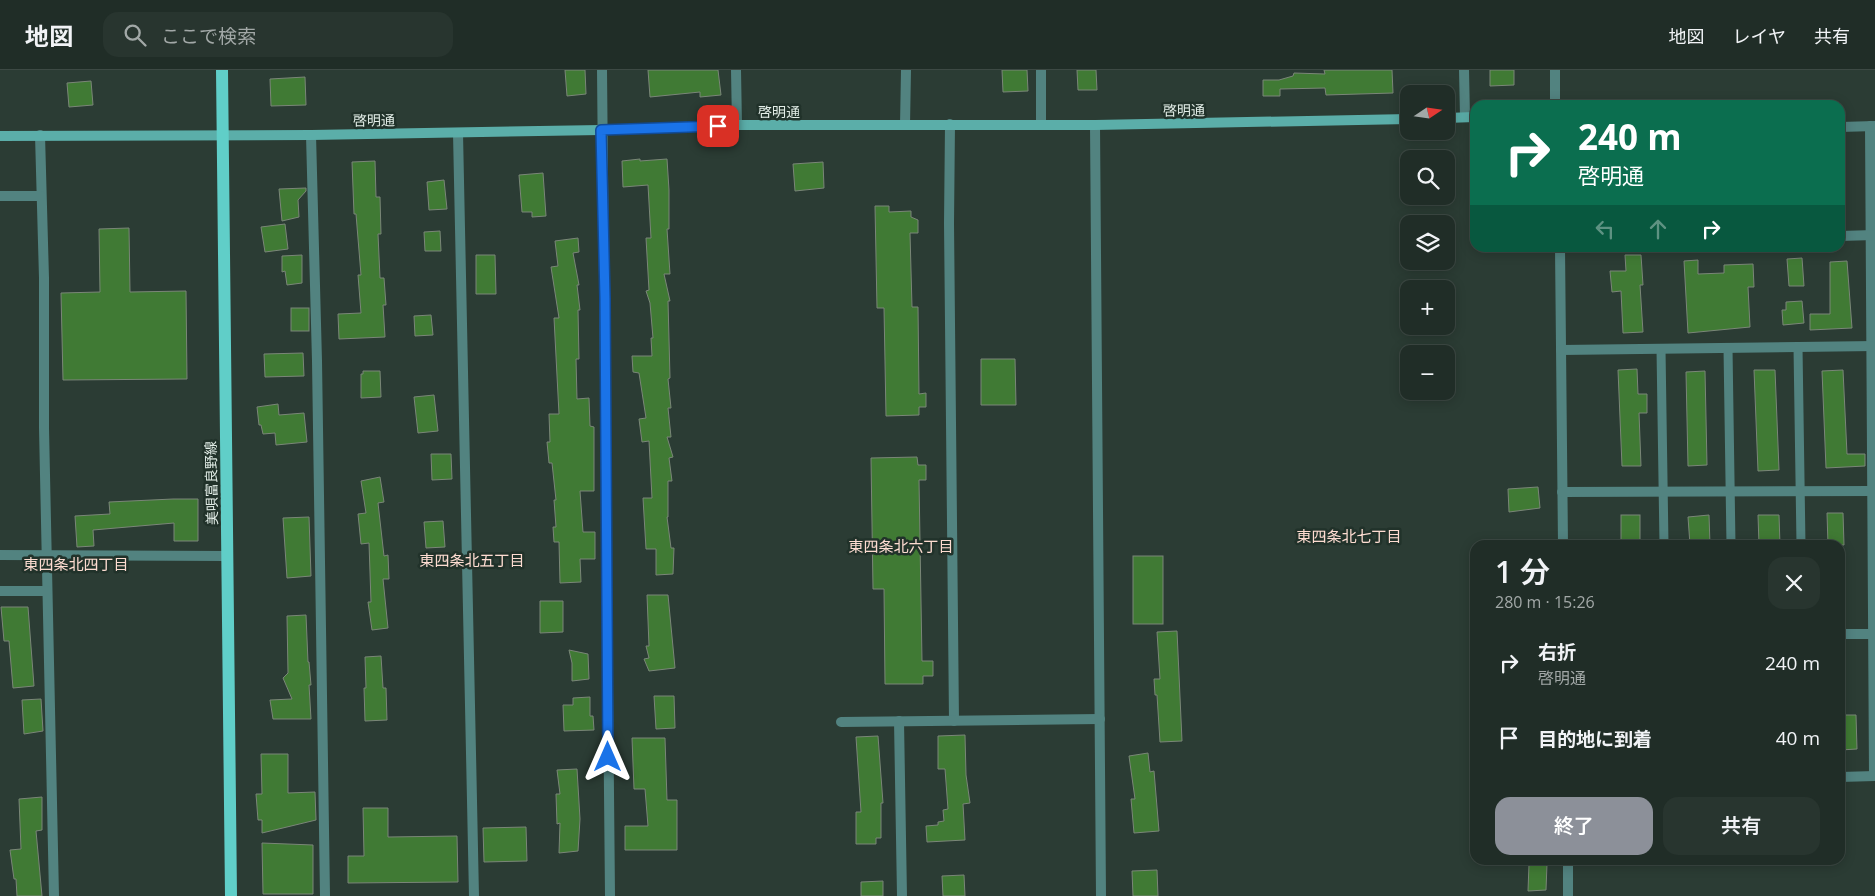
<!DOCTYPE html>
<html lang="ja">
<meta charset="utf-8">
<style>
:root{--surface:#202d27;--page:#28352f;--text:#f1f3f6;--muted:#a2a8a7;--line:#3d4944;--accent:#8c9099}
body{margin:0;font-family:"Open Sans","Noto Sans JP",sans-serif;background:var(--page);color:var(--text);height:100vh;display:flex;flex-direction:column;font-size:19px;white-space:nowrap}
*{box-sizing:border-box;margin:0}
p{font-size:16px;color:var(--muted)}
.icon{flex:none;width:28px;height:28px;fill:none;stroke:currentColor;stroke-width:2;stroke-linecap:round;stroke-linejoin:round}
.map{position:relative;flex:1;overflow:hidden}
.panel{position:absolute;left:1470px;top:470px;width:375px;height:325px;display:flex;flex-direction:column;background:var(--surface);border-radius:15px;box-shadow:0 2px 12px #0003,0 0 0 1px var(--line)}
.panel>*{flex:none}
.hud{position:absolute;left:1470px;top:30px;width:375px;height:152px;border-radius:15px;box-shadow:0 2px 12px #0003,0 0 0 1px var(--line);background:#0b6e4f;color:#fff;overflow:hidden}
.needle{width:32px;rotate:77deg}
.fabs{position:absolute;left:1400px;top:15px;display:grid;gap:10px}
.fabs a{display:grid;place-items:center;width:55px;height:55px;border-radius:10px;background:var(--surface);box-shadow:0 2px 12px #0003,0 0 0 1px var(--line);font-size:25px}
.pin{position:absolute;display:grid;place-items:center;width:42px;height:42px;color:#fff;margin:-21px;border-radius:10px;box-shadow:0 2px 8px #0006}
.me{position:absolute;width:55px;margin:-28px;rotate:0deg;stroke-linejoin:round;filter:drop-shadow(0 0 4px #0008)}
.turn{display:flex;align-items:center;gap:18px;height:105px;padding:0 25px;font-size:22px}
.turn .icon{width:65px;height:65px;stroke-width:2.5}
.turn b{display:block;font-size:35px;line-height:42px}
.lanes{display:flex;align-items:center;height:48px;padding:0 25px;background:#0003;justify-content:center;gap:25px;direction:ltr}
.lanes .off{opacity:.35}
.round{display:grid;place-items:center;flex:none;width:52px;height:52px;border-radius:15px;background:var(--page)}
.headline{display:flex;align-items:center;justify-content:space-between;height:85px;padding:0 25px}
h1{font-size:30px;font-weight:600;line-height:38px}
.cta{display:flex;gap:10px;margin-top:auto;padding:10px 25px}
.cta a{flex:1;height:58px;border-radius:15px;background:var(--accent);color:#fff;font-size:20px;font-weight:600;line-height:58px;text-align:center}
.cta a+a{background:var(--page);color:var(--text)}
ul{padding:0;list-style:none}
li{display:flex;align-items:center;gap:15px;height:75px;padding:0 25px}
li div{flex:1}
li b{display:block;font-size:19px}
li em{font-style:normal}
header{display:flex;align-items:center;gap:30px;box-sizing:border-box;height:70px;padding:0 25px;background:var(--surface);border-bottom:1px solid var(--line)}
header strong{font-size:24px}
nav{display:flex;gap:28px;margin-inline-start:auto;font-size:18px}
.search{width:350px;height:45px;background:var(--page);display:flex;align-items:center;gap:12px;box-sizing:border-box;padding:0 18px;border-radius:15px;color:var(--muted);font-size:19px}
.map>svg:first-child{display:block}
</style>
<header>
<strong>地図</strong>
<div class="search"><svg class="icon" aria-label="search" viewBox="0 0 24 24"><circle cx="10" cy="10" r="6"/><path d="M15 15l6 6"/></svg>ここで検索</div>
<nav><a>地図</a><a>レイヤ</a><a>共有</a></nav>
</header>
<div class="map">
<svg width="1875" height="826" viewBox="0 0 1875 826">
<rect width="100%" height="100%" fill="#2b3c34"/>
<g fill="#407a34" stroke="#7a8678">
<path d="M565,0H585L586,24L567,26Z"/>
<path d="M648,0H718L721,25L700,27V22L650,27Z"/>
<path d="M1002,0H1027L1028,21L1003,22Z"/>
<path d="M1077,0H1096L1097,20H1078Z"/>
<path d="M1324,0H1392L1393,23L1326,25L1325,18L1280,19V26H1263V10H1279L1293,6L1294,3L1325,4Z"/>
<path d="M1490,0H1514V15L1490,16Z"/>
<path d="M305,7L306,35L271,36L270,9Z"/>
<path d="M91,11L93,35L69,37L67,13Z"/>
<path d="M640,89V91L667,89L669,120V159H667L670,204H664L670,231H668L670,308L668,309L671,338H668L671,367H667L673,387L669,388L672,411H668V447H667L671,478H674L673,504L656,505V479H646L643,428H652L649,371L642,372L639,349L646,348L639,303L633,302L632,286H652L651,268H653L650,233L646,221L649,220L646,168H651L648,115L623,117L622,91Z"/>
<path d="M375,91L376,127H380L381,164H378L380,208H384L386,235H383L385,267L339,269L338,244L361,243L358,205H361L356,144H354L352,92Z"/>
<path d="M823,92L824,118L795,121L793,94Z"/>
<path d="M543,103L546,146L532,147V142H522L519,105Z"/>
<path d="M444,110L447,139L429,140L427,112Z"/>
<path d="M306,118V121L298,130L299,147L282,151L279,119Z"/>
<path d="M875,136H889V142L911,141V147L918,150V163H910L912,237H918L919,324L926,323V337H919V345L886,346L884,238H877Z"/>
<path d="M285,154L288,179L265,182L261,157Z"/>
<path d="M129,158L130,222L186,221L187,309L63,310L61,223L100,222L99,159Z"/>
<path d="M440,161L441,181H425L424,162Z"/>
<path d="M578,168L579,182L573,183L579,215H577L580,240H578L579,289H576L577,329L589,328L590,356L594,357V421H580L583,462H595V489H580L581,512L560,513L559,472H554L553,457H556L554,430H556L552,393H549L547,372H550L549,344H559L554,248H559L551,197L558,196L555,171Z"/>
<path d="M302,185V213L287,215L285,201L282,202V186Z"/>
<path d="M476,185H495L496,224H476Z"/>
<path d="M1625,185H1641L1643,215H1640L1643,262L1623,263L1621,221L1612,222L1610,201H1626Z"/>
<path d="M1802,188L1804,216H1789L1787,189Z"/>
<path d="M1698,190V204L1724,203V195L1753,194L1754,217H1748L1750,257L1688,263L1684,191Z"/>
<path d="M1847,191L1852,258L1810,260V244H1830V192Z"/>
<path d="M1802,231L1804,253L1783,255L1782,240H1786V232Z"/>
<rect x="291" y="238" width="18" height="23"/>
<path d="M431,245L433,265L415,266L414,246Z"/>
<path d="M303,283L304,306L265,307L264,284Z"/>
<path d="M981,289H1015L1016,335H981Z"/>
<path d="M1637,299L1638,324H1647V343H1639L1641,396H1622L1618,300Z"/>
<path d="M1754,300H1775L1779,400L1758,401Z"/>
<path d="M1843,300L1847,384H1865V396L1826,398L1822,301Z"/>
<path d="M363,301H380L381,327L361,328V304H363Z"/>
<path d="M1705,301L1707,395L1688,396L1686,302Z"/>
<path d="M434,325L438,361L418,363L414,327Z"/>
<path d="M278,334L279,345L304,343L307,372L276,375L275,363L263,364L261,355H259L257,337Z"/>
<path d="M431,384H451L452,409L432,410Z"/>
<path d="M917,387L918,395H926V410H919L922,591H933V606H923V614H885L884,519H873L871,388Z"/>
<path d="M380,407L384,432L378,433L384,486L388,485L389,509H383L388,558L372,560L368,532H371L369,473L361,474L358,444L366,443L361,411Z"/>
<path d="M1538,417L1540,438L1509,442L1508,419Z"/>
<path d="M173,429H198V471H174V453L93,460L94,476L77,477L75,446L110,444L109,432Z"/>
<path d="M1827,443H1843L1844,475H1828Z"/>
<rect x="1621" y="445" width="19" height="30"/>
<path d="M1709,445L1710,475H1690L1688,447Z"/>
<path d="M1758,445H1779L1780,475H1759Z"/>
<path d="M309,447L311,506L287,508L283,448Z"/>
<path d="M443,451L445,477L426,478L424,452Z"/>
<rect x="1133" y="486" width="30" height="68"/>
<path d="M647,525H668L675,598L649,601L644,589L649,588L646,576H649Z"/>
<path d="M540,531H563V562L540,563Z"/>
<path d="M1,537H28L34,616L13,618L9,571H4Z"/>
<path d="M306,545L308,592H309L311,615H309L311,649H273L270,630L292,629L283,608L288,603L287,546Z"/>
<path d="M1177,561L1182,671L1160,672L1157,625H1155L1154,609H1160L1157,562Z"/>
<path d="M569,580L588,584L589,609L572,611V593Z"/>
<path d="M381,586L383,618H386L387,650L365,651L364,618H366L365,587Z"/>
<path d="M654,626H674L675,658L656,659Z"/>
<path d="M590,627V646H593L594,660L564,661L563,635H573V628Z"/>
<path d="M41,629L43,661L24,664L22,630Z"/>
<path d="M1840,645H1856L1857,679L1840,680Z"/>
<path d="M965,665L966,705L970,733L963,734L965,770L927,772L926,756L938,755V752L944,751L943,740L948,739L945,699H938V666Z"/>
<path d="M878,666L883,733H881V768H876V774H856V742H861L856,667Z"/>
<path d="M632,668H665L667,730H677V780H625V756H648L645,719H634Z"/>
<path d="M1148,683L1150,702L1154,701L1159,761L1134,763L1131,729H1135L1129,686Z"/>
<path d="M261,684H288V723L315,722L316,750L262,763V750H258L256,724H262Z"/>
<path d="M577,699L580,749L578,781L559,783L560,753L557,754L556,724H560L557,700Z"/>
<path d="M42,727V760L36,761L42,826H17L16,809H14L10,780L21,779L19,729Z"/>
<path d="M363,738H388V767L457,766L458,812L348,813V786H364Z"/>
<path d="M526,757L527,791L484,792L483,758Z"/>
<path d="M262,773L313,775V824H263Z"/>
<path d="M1529,794H1547L1546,820L1528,821Z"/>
<path d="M1157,800L1158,826H1133L1132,801Z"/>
<path d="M964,805L965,826H943L942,806Z"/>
<path d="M883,811V826H861V812Z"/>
</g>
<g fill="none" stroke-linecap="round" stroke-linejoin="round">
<g stroke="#528380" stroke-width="9">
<path d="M1798,277L1801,475"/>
<path d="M1728,278L1731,475"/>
<path d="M1661,279L1664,475"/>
</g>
<g stroke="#528380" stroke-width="10">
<path d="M602,0L610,826"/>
<path d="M736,0L737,55"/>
<path d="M1464,0L1465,47"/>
<path d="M1555,0V35"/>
<path d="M950,54L949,153L954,651"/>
<path d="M905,55L906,0"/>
<path d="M1041,55V0"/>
<path d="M1095,55L1101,826"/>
<path d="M1870,56L1874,706"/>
<path d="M1840,57L1875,56"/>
<path d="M458,63L474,826"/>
<path d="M40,65L44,208V358L54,826"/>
<path d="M311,65L317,291L325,826"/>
<path d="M0,126H41"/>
<path d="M1840,166L1874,165"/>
<path d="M1560,178L1563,475"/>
<path d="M1561,280L1875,276"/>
<path d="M1562,422L1875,421"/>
<path d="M0,485L227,486"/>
<path d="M0,521H47"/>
<path d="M1840,564H1873"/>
<path d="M899,651L902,826"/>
<path d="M841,652L1100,649"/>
<path d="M1840,707L1875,706"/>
<path d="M1568,790V826"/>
</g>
<g stroke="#5baea9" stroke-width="10">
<path d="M1446,48L1475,47"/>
<path d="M0,66L311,65L601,60L737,55H1095L1409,49"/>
</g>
<path stroke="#60cec8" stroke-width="12" d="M222,0L231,826"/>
</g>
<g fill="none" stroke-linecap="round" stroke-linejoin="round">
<defs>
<path id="route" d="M608,687L605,228L601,60L718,56"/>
</defs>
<use href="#route" stroke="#114b97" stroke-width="12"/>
<use href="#route" stroke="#1a73e8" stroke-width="9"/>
</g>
<g text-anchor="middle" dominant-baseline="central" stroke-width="5" stroke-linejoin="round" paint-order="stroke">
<g font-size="14" fill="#e2ede7" stroke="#21322a">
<text transform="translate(1184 40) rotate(-1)">啓明通</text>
<text x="779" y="41">啓明通</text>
<text transform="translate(374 50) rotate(-1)">啓明通</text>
<text transform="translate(211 413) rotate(-91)">美唄富良野線</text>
</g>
<g font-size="15" fill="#fddcd1" stroke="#21322a">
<text x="1349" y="466">東四条北七丁目</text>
<text x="901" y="476">東四条北六丁目</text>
<text x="472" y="490">東四条北五丁目</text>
<text x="76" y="494">東四条北四丁目</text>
</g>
</g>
</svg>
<div class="fabs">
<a><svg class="needle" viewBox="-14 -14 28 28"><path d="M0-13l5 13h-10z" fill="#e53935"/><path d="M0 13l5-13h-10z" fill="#a2a8a7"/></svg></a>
<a><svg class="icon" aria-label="search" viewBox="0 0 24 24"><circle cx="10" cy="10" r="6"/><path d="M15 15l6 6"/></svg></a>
<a><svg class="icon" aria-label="layers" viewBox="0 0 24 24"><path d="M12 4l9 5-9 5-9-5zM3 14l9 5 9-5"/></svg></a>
<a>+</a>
<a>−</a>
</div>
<div class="pin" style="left:718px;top:56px;background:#d93025"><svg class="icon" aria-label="arrive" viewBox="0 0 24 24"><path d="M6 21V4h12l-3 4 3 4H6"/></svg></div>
<svg class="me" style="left:608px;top:687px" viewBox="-20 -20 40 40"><path d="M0-17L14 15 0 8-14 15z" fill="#1a73e8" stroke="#fff" stroke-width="4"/></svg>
<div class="hud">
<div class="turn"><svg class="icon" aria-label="right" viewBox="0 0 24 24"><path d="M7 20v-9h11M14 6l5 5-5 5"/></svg><div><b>240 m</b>啓明通</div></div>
<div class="lanes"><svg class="icon off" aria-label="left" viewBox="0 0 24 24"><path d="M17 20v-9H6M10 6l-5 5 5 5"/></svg><svg class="icon off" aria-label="ahead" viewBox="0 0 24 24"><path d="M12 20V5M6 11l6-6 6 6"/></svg><svg class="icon" aria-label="right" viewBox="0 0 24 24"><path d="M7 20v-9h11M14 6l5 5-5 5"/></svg></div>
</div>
<section class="panel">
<div class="headline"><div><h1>1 分</h1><p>280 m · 15:26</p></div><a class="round"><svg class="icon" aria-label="close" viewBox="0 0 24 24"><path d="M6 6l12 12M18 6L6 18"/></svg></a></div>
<ul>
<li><svg class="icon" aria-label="right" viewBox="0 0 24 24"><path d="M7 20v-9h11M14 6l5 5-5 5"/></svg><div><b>右折</b><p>啓明通</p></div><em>240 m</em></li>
<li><svg class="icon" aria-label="arrive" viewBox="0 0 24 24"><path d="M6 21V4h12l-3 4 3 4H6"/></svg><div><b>目的地に到着</b></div><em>40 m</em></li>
</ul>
<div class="cta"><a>終了</a><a>共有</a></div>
</section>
</div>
